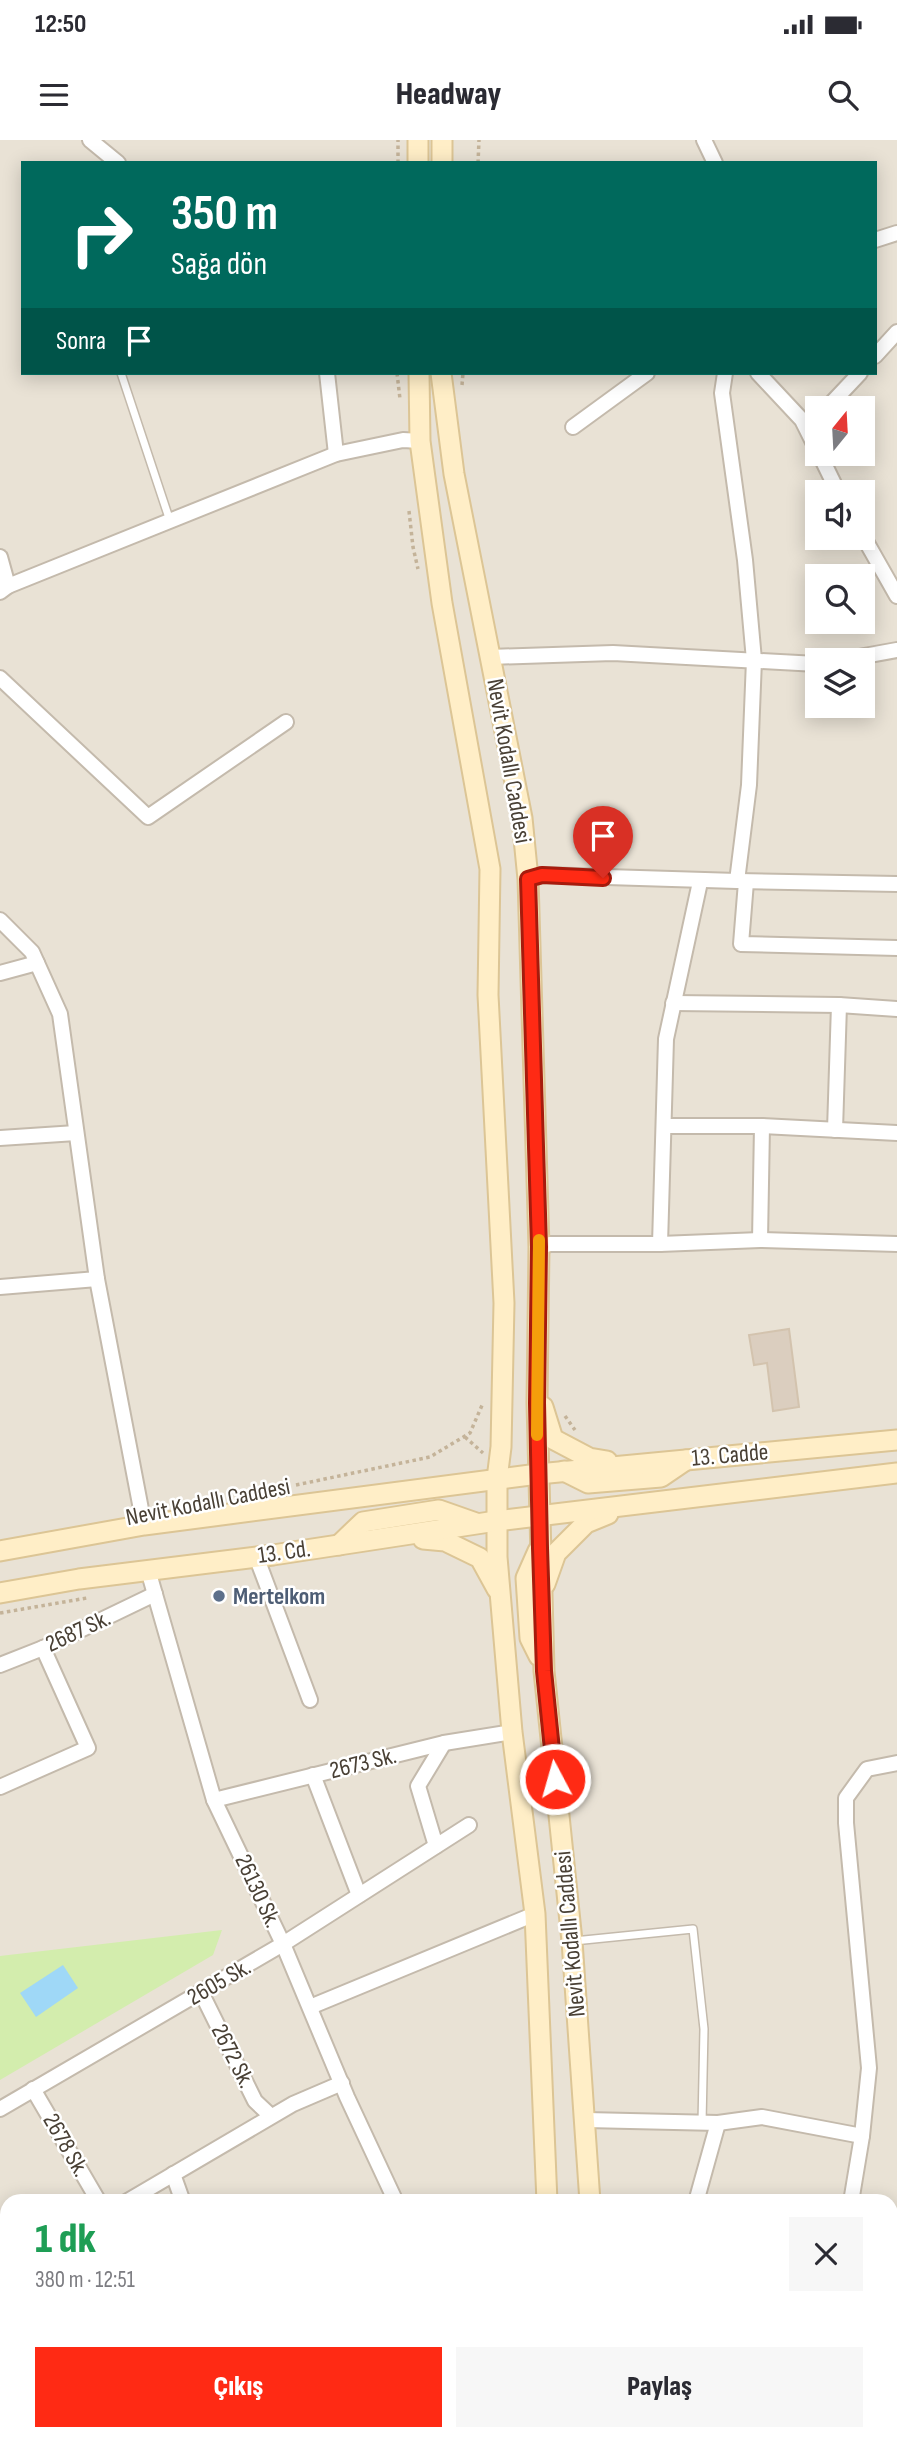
<!DOCTYPE html>
<html lang="tr">
<meta charset="utf-8">
<style>
:root{--surface:#fff;--page:#f7f7f7;--text:#2b2b33;--muted:#7c7c81;--accent:#ff2a14}
body{margin:0;font-family:"Sofia Sans Condensed",sans-serif;background:var(--page);color:var(--text);height:100vh;display:flex;flex-direction:column;font-size:26px;white-space:nowrap}
*{box-sizing:border-box;margin:0}
p{font-size:23px;color:var(--muted)}
.icon{flex:none;width:38px;height:38px;fill:none;stroke:currentColor;stroke-width:2;stroke-linecap:round;stroke-linejoin:round}
.map{position:relative;flex:1;overflow:hidden}
.sheet{position:absolute;left:0px;top:2054px;width:898px;height:247px;display:flex;flex-direction:column;background:var(--surface);border-radius:21px 21px 0 0;box-shadow:0 4px 18px #0003}
.sheet>*{flex:none}
.banner{position:absolute;left:21px;top:21px;width:856px;height:214px;border-radius:0px;box-shadow:0 4px 18px #0003;background:#00695c;color:#fff;overflow:hidden}
.needle{width:46px;rotate:18deg}
.buttons{position:absolute;left:805px;top:256px;display:grid;gap:14px}
.buttons a{display:grid;place-items:center;width:70px;height:70px;border-radius:0px;background:var(--surface);box-shadow:0 4px 18px #0003;font-size:35px}
.pin{position:absolute;display:grid;place-items:center;width:60px;height:60px;color:#fff;margin:-72px -30px;border-radius:50% 50% 50% 0;rotate:-45deg;box-shadow:0 0 7px #0007}
.pin .icon{rotate:45deg}
.me{position:absolute;width:77px;margin:-38px;rotate:354deg;stroke-linejoin:round;filter:drop-shadow(0 0 5px #0008)}
.turn{display:flex;align-items:center;gap:24px;height:147px;padding:0 35px;font-size:32px}
.turn .icon{width:91px;height:91px;stroke-width:2.5}
.turn b{display:block;font-size:49px;line-height:60px}
.then{display:flex;align-items:center;height:66px;padding:0 35px;background:#0003;gap:14px;font-size:26px}
.round{display:grid;place-items:center;flex:none;width:74px;height:74px;border-radius:0px;background:var(--page)}
.headline{display:flex;align-items:center;justify-content:space-between;height:119px;padding:0 35px}
h1{font-size:42px;font-weight:800;line-height:52px;color:#1e9e55}
.action{display:flex;gap:14px;margin-top:auto;padding:14px 35px}
.action a{flex:1;height:80px;border-radius:0px;background:var(--accent);color:#fff;font-size:28px;font-weight:800;line-height:80px;text-align:center}
.action a+a{background:var(--page);color:var(--text)}
.status{display:flex;justify-content:space-between;align-items:center;height:49px;padding:0 35px;background:var(--surface);direction:ltr}
.status svg{height:19px;fill:currentColor}
header{display:flex;justify-content:space-between;align-items:center;height:91px;padding:0 35px;background:var(--surface);font-size:32px;font-weight:800}
.map>svg:first-child{display:block}
</style>
<div class="status"><b>12:50</b><svg viewBox="0 0 49 12"><path d="M0 12V9h3v3zM5 12V6h3v6zM10 12V3h3v9zM15 12V0h3v12zM26 1h20v11H26zM47 4h2v5h-2z"/></svg></div>
<header><svg class="icon" aria-label="menu" viewBox="0 0 24 24"><path d="M4 6h16M4 12h16M4 18h16"/></svg>Headway<svg class="icon" aria-label="search" viewBox="0 0 24 24"><circle cx="10" cy="10" r="6"/><path d="M15 15l6 6"/></svg></header>
<div class="map">
<svg width="897" height="2300" viewBox="0 0 897 2300">
<rect width="100%" height="100%" fill="#f5f0e7"/>
<path fill="#e9e2d5" fill-rule="evenodd" d="M0,0H897V2300H0ZM23,23H875V233H23ZM817,268H863V313H817ZM817,352H863V397H817ZM817,436H863V481H817ZM817,520H863V565H817ZM7,2062H891V2294H7Z"/>
<path fill="#d3edad" d="M222,1790L213,1815L0,1940V1816Z"/>
<path fill="#9fd8f7" d="M63,1825L78,1848L36,1877L20,1853Z"/>
<path fill="#dbcebf" stroke="#d3c3ae" stroke-width="2" d="M789,1189L799,1267L773,1271L767,1223L754,1225L749,1195Z"/>
<g fill="none" stroke-linecap="round" stroke-linejoin="round">
<defs>
<g id="lane">
<path d="M121,233L170,381"/>
<path d="M574,1801L693,1789L704,1889L702,1983"/>
</g>
<g id="street">
<path d="M90,0L118,23"/>
<path d="M704,0L715,23"/>
<path d="M875,100L897,93"/>
<path d="M875,216L897,192"/>
<path d="M327,233L336,314"/>
<path d="M758,233L802,280L817,310"/>
<path d="M827,268L860,233"/>
<path d="M573,287L647,233"/>
<path d="M819,313L838,352"/>
<path d="M863,396L897,456"/>
<path d="M0,417L8,446"/>
<path d="M0,452L8,446L336,314L403,300L420,301"/>
<path d="M490,517L613,513L817,524"/>
<path d="M842,520L897,510"/>
<path d="M0,538L148,677L286,582"/>
<path d="M528,739L542,735L737,741L749,645L754,520L745,420L722,253L725,233"/>
<path d="M738,741L897,744"/>
<path d="M746,742L741,804L897,808"/>
<path d="M0,780L32,812L60,874L97,1139L144,1385"/>
<path d="M0,833L37,823"/>
<path d="M673,863L839,865L897,869"/>
<path d="M664,986H762L897,993"/>
<path d="M835,990L839,865"/>
<path d="M0,998L76,993"/>
<path d="M760,1100L762,986"/>
<path d="M660,1104L666,899L700,742"/>
<path d="M539,1107L550,1104H660L760,1100L897,1104"/>
<path d="M0,1147L97,1139"/>
<path d="M256,1416L310,1560"/>
<path d="M148,1430L214,1660L283,1804L347,1957L396,2062"/>
<path d="M0,1525L43,1508L155,1454"/>
<path d="M313,1635L359,1755"/>
<path d="M0,1647L88,1608L43,1508"/>
<path d="M214,1660L444,1603L512,1592"/>
<path d="M436,1706L418,1646L444,1603"/>
<path d="M201,1852L255,1961L271,1976"/>
<path d="M310,1867L535,1774"/>
<path d="M33,1949L99,2062"/>
<path d="M0,1969L283,1804L469,1685"/>
<path d="M586,1980L718,1983L762,1977L862,1996"/>
<path d="M173,2034L183,2062"/>
<path d="M126,2062L293,1964L342,1943"/>
<path d="M696,2062L718,1983"/>
<path d="M851,2062L862,1996L869,1928L846,1683V1658L867,1629L897,1623"/>
<path d="M0,2128L7,2154"/>
<path d="M45,2294L46,2300"/>
<path d="M116,2294L118,2300"/>
<path d="M491,2294L493,2300"/>
<path d="M763,2294L768,2300"/>
<path d="M353,2300L378,2294"/>
<path d="M812,2300L813,2294"/>
</g>
<g id="secondary">
<path d="M418,0V23"/>
<path d="M442,23V0"/>
<path d="M419,233L420,301L442,463L490,729L488,855L504,1163L501,1307L497,1339V1417L512,1592L535,1774L547,2062"/>
<path d="M441,233L454,334L522,678L528,739L539,1107L537,1263L544,1531L572,1801L590,2062"/>
<path d="M543,1267L553,1299L589,1318L607,1321"/>
<path d="M564,1331L588,1343L661,1337L686,1320"/>
<path d="M423,1399L445,1401L480,1418L497,1449"/>
<path d="M339,1405L363,1382L439,1370L476,1383"/>
<path d="M0,1411L144,1385L538,1334L897,1300"/>
<path d="M538,1411L526,1438L530,1498L539,1516"/>
<path d="M545,1444L556,1413L586,1383L608,1374"/>
<path d="M0,1453L79,1439L273,1415L496,1381L897,1333"/>
<path d="M556,2294V2300"/>
<path d="M602,2294L603,2300"/>
</g>
</defs>
<use href="#lane" stroke="#c4baac" stroke-width="10"/>
<use href="#street" stroke="#c4baac" stroke-width="18"/>
<use href="#secondary" stroke="#dcc595" stroke-width="23"/>
<g stroke="#c4b399" stroke-width="3.5" stroke-dasharray="3.5 3.5" stroke-linecap="butt">
<path d="M398,23V0"/>
<path d="M478,23L479,0"/>
<path d="M397,233L400,259"/>
<path d="M462,245L463,233"/>
<path d="M409,371L413,407L418,429"/>
<path d="M565,1276L575,1290"/>
<path d="M465,1297L483,1313"/>
<path d="M296,1345L430,1317L470,1293L483,1263"/>
<path d="M0,1473L87,1458"/>
</g>
<use href="#lane" stroke="#fff" stroke-width="7"/>
<use href="#street" stroke="#fff" stroke-width="14"/>
<use href="#secondary" stroke="#ffeec7" stroke-width="19"/>
</g>
<g fill="none" stroke-linecap="round" stroke-linejoin="round">
<defs>
<path id="route" d="M555,1639L544,1531L540,1408L537,1263L539,1107L528,739L542,735L603,738"/>
</defs>
<use href="#route" stroke="#a61b0d" stroke-width="18"/>
<use href="#route" stroke="#ff2a14" stroke-width="12"/>
<path stroke="#f59e0b" stroke-width="12" d="M537,1295L539,1100"/>
</g>
<circle fill="#5c6f8a" stroke="#fff" stroke-width="2.5" cx="219" cy="1456" r="7"/>
<g text-anchor="middle" dominant-baseline="central" stroke-width="5" stroke-linejoin="round" paint-order="stroke">
<g font-size="24" fill="#494035" stroke="#fff">
<text transform="translate(509 621) rotate(80)">Nevit Kodallı Caddesi</text>
<text transform="translate(730 1315) rotate(-5)">13. Cadde</text>
<text transform="translate(208 1362) rotate(-11)">Nevit Kodallı Caddesi</text>
<text transform="translate(284 1412) rotate(-8)">13. Cd.</text>
<text transform="translate(78 1491) rotate(-25)">2687 Sk.</text>
<text transform="translate(363 1623) rotate(-14)">2673 Sk.</text>
<text transform="translate(258 1751) rotate(65)">26130 Sk.</text>
<text transform="translate(570 1794) rotate(-95)">Nevit Kodallı Caddesi</text>
<text transform="translate(219 1842) rotate(-30)">2605 Sk.</text>
<text transform="translate(233 1916) rotate(63)">2672 Sk.</text>
<text transform="translate(66 2005) rotate(60)">2678 Sk.</text>
</g>
<g font-size="24" font-weight="bold" fill="#4e5e75" stroke="#fff" text-anchor="start">
<text x="233" y="1456">Mertelkom</text>
</g>
</g>
</svg>
<div class="buttons">
<a><svg class="needle" viewBox="-14 -14 28 28"><path d="M0-13l5 13h-10z" fill="#e53935"/><path d="M0 13l5-13h-10z" fill="#7c7c81"/></svg></a>
<a><svg class="icon" aria-label="sound" viewBox="0 0 24 24"><path d="M4 9h4l5-4v14l-5-4H4zM17 9q2 3 0 6"/></svg></a>
<a><svg class="icon" aria-label="search" viewBox="0 0 24 24"><circle cx="10" cy="10" r="6"/><path d="M15 15l6 6"/></svg></a>
<a><svg class="icon" aria-label="layers" viewBox="0 0 24 24"><path d="M12 4l9 5-9 5-9-5zM3 14l9 5 9-5"/></svg></a>
</div>
<div class="pin" style="left:603px;top:738px;background:#d93025"><svg class="icon" aria-label="arrive" viewBox="0 0 24 24"><path d="M6 21V4h12l-3 4 3 4H6"/></svg></div>
<svg class="me" style="left:555px;top:1639px" viewBox="-20 -20 40 40"><circle r="17" fill="#ff2a14" stroke="#fff" stroke-width="3"/><path d="M0-11L8 9 0 5-8 9z" fill="#fff"/></svg>
<div class="banner">
<div class="turn"><svg class="icon" aria-label="right" viewBox="0 0 24 24"><path d="M7 20v-9h11M14 6l5 5-5 5"/></svg><div><b>350 m</b>Sağa dön</div></div>
<div class="then">Sonra<svg class="icon" aria-label="arrive" viewBox="0 0 24 24"><path d="M6 21V4h12l-3 4 3 4H6"/></svg></div>
</div>
<section class="sheet">
<div class="headline"><div><h1>1 dk</h1><p>380 m · 12:51</p></div><a class="round"><svg class="icon" aria-label="close" viewBox="0 0 24 24"><path d="M6 6l12 12M18 6L6 18"/></svg></a></div>
<div class="action"><a>Çıkış</a><a>Paylaş</a></div>
</section>
</div>
